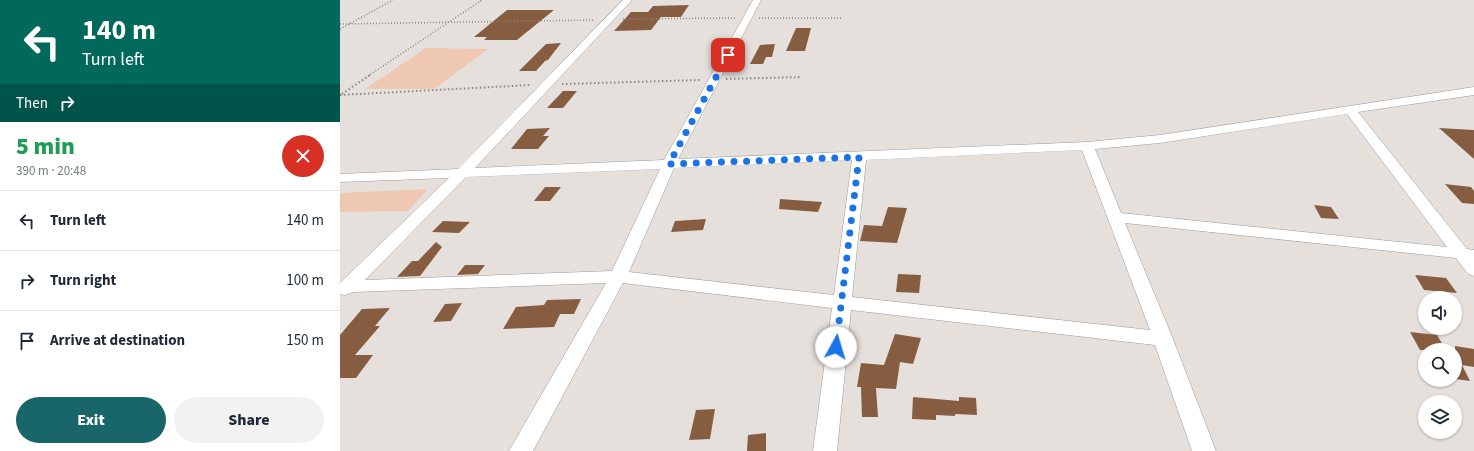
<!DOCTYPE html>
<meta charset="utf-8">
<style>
:root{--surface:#fff;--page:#f2f2f3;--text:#1f2937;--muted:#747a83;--line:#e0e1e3;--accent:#186669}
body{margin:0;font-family:"Source Sans 3",sans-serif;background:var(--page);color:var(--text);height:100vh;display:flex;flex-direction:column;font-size:15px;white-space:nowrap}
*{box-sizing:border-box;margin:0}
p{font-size:13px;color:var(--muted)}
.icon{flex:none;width:22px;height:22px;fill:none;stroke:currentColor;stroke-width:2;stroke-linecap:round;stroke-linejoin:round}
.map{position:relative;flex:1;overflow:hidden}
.side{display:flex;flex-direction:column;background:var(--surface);width:340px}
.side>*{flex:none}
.hud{background:#00695c;color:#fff;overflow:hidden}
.buttons{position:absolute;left:1078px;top:291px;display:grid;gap:8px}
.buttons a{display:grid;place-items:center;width:44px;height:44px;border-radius:50%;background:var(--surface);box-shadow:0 1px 3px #0004;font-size:20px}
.pin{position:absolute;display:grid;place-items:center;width:34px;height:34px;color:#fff;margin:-17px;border-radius:8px;box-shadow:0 2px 6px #0006}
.me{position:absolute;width:44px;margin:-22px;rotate:6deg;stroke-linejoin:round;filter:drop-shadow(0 0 3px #0008)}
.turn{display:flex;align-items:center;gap:14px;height:84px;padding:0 16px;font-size:18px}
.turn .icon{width:52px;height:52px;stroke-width:2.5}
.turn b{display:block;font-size:28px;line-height:34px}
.then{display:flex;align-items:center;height:38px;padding:0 16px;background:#0003;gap:8px;font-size:15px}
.round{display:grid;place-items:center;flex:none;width:42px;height:42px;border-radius:21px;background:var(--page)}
.overview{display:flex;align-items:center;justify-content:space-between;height:68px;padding:0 16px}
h1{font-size:24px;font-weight:800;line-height:30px;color:#1e9e55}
.primary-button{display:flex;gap:8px;margin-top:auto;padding:8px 16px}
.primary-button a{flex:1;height:46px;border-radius:24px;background:var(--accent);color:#fff;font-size:16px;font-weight:800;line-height:46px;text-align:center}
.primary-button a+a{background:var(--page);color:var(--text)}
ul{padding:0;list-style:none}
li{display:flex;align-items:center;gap:12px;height:60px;padding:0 16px;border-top:1px solid var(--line)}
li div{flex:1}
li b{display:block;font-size:15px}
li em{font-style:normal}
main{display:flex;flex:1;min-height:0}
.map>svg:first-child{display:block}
</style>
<main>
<section class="side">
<div class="hud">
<div class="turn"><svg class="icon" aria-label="left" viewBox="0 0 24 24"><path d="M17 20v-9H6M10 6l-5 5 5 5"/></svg><div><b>140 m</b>Turn left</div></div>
<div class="then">Then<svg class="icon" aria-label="right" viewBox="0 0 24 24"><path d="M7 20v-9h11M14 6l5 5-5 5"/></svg></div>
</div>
<div class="overview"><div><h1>5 min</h1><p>390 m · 20:48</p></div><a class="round" style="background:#d93025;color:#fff"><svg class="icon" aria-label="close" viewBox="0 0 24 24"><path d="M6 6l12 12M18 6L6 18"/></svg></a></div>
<ul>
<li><svg class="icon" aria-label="left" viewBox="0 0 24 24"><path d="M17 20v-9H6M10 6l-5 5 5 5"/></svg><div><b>Turn left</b></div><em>140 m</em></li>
<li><svg class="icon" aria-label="right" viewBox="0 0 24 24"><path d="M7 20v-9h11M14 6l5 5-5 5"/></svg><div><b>Turn right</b></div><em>100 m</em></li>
<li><svg class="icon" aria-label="arrive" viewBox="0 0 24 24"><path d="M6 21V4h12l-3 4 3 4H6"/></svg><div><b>Arrive at destination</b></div><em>150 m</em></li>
</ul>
<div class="primary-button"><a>Exit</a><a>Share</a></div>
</section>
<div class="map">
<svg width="1134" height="451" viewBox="0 0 1134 451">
<rect width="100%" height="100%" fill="#e5e0dc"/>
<g fill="#eec8b1">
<path d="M86,48L148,49L94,89H25Z"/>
<path d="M88,189L68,211L0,212V193Z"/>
</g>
<g fill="#875d42">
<path d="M349,5L341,17H321L311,30L274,31L291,12H308L313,6Z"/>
<path d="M167,10H214L177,40H144L147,37H134Z"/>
<path d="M456,28H471L465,51H446Z"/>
<path d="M221,43L208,60L205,61L196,71H179L206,44Z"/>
<path d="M435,44L432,57H426L423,64H410L420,45Z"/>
<path d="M223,91H237L223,108H207Z"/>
<path d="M210,128L203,136H209L198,149H171L187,129Z"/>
<path d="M1099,128L1134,130V159Z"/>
<path d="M1105,184L1131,187L1134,191V204L1122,203Z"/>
<path d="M205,187H221L210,201H194Z"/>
<path d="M440,199L482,202L478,212L439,209Z"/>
<path d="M974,205L991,207L999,219L981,218Z"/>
<path d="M548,207L567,208L557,243L520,241L524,225L542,226Z"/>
<path d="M366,219L363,230L331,232L335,221Z"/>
<path d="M103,221L130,222L119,233L92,232Z"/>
<path d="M96,242L102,247L80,276L57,277L72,261H78Z"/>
<path d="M125,265H145L138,274L117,275Z"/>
<path d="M558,274L581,275L579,293L556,292Z"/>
<path d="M1075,275L1106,278L1117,293L1084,290Z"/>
<path d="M241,299L234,314H220L214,327L163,329L176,307L204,305L207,300Z"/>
<path d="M122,303L111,321L93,322L105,304Z"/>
<path d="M50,308L35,326H40L15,355H33L16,378H0V335L22,309Z"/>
<path d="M1070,332L1097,335L1106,350H1080Z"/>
<path d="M555,334L581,338L573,364L560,362L556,389L536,388L538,417H522L521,387H517L521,363L544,365Z"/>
<path d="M1115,346L1134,349V367L1122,365L1130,381L1115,379Z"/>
<path d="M573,397L619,401V397L636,398L637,415L615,414V416L596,415V420L572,419Z"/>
<path d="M375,409L370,439L349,440L356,410Z"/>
<path d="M426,433V451H407L408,435Z"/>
</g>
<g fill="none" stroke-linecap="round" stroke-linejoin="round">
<defs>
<path id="minor" d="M283,0H292L135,168L324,160L413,0H421L338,159L747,142L820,135L1134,87V95L1018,112L1127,249L1134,250V276L1128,274L1116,258L785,223L833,339L876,451H852L815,345L511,310L497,451H473L492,308L283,283L193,451H169L266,283L13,292L5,295L0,294V283L109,178L0,182V174L118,169ZM1007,114L1107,247L781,213L755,149L820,143ZM742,150L810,330L512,297L526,160ZM512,160L494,295L289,272L334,168ZM320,169L272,271L25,280L126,177Z"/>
</defs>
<use href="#minor" stroke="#9f9996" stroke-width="1"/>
<g stroke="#8a8784" stroke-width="1.5" stroke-dasharray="1 2" stroke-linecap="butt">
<path d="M419,18H503"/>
<path d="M283,19L396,18"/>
<path d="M0,24L254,20"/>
<path d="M0,29L53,0"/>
<path d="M28,76L142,0"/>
</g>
<g stroke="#8a8784" stroke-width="2" stroke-dasharray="1.5 2.5" stroke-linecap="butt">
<path d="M386,79L462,77"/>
<path d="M222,84L361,80"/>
<path d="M2,94L30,75"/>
<path d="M0,95L191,85"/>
</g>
<use href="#minor" fill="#fff" fill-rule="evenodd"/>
</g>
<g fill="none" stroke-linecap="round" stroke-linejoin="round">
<path stroke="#1a73e8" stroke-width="7" stroke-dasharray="0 12.6" d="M388,55L329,164L519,157L496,347"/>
</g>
</svg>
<div class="buttons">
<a><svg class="icon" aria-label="sound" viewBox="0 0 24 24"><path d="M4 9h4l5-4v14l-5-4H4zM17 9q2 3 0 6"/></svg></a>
<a><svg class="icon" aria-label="search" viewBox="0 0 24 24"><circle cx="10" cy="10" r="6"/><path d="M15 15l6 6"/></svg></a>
<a><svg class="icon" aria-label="layers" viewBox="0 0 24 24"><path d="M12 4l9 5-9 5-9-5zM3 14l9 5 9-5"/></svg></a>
</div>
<div class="pin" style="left:388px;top:55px;background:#d93025"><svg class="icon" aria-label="arrive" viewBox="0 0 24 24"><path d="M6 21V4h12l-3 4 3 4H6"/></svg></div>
<svg class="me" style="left:496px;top:347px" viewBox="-20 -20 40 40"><circle r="19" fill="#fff"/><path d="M0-13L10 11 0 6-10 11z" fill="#1a73e8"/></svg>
</div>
</main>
